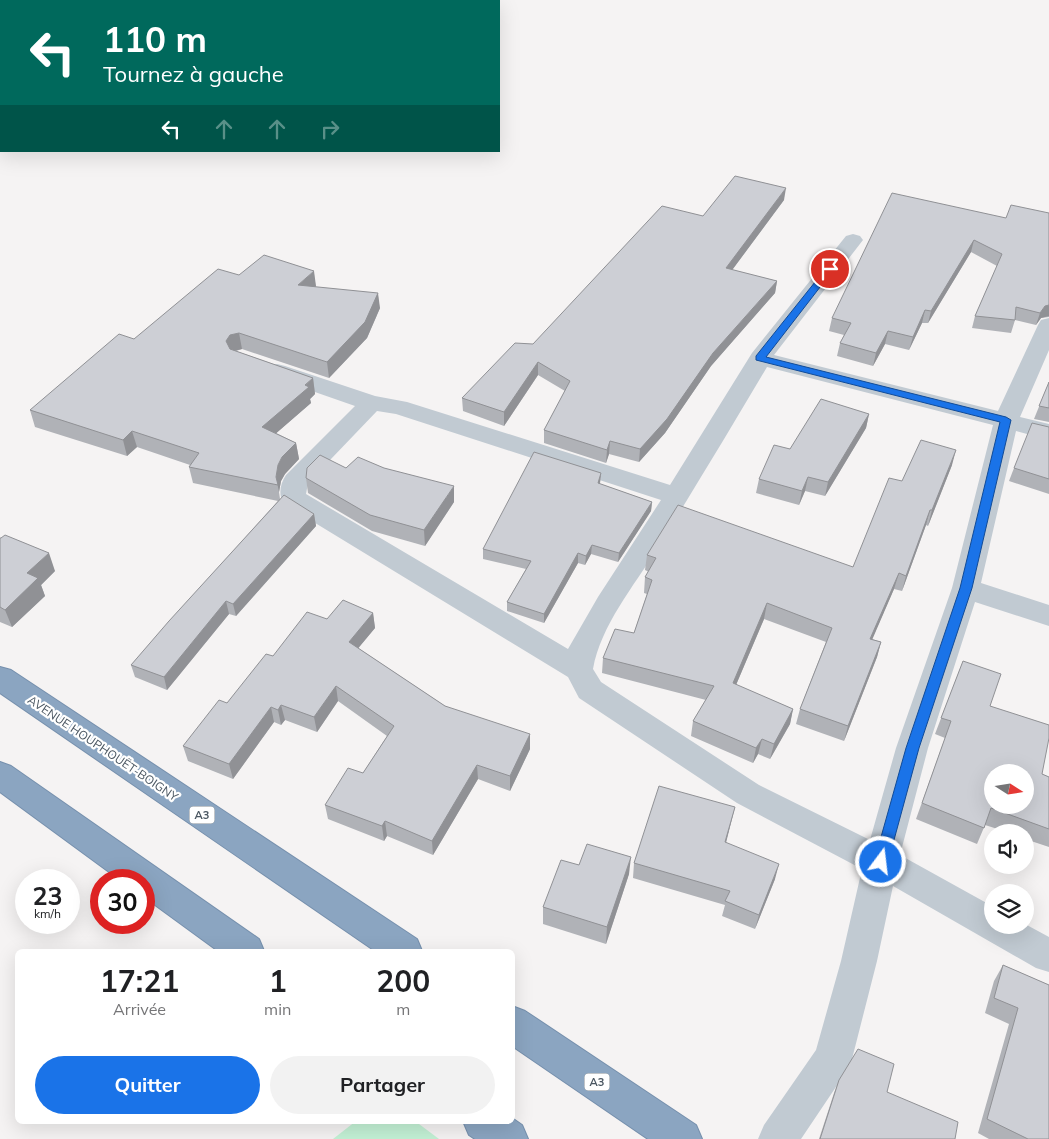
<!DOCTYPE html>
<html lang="fr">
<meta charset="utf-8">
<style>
:root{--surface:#fff;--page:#f2f2f2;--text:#202124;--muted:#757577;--accent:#1a73e8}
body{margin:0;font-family:Mulish,sans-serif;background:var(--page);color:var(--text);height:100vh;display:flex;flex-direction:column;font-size:19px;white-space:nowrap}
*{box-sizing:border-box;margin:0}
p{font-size:16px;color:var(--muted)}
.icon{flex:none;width:28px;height:28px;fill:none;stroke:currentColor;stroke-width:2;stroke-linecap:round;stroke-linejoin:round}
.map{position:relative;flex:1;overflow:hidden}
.details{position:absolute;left:15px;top:949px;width:500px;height:175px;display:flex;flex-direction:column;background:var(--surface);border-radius:8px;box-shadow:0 5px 20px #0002}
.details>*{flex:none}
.guide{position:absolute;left:0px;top:0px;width:500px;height:152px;box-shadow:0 5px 20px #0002;background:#00695c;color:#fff;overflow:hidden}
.needle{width:32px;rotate:102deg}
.controls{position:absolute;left:984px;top:764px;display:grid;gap:10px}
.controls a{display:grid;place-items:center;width:50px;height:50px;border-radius:50%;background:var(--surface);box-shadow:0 5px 20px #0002;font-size:25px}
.speed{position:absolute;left:15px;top:869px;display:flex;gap:10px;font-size:25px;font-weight:700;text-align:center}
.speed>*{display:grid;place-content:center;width:65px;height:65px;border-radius:50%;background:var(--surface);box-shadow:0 5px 20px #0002;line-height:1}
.speed small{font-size:12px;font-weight:400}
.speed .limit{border:8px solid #d22;background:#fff;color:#111}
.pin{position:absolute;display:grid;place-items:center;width:42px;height:42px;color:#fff;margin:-21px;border:2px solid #fff;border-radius:50%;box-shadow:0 1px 5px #0007}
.me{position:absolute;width:55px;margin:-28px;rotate:15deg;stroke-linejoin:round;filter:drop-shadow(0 0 4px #0008)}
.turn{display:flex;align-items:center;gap:18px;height:105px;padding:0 20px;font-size:22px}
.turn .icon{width:65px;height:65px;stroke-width:2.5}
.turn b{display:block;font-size:35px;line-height:42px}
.lanes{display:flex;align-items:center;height:48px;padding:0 20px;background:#0003;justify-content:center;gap:25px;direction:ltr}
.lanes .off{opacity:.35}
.eta{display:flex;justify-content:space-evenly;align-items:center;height:85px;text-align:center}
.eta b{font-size:30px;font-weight:700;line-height:35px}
.cta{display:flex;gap:10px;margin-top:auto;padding:10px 20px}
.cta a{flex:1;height:58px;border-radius:30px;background:var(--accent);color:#fff;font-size:20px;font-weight:700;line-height:58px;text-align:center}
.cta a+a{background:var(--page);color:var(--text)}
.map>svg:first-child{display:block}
</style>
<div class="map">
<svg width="1049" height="1139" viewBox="0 0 1049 1139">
<rect width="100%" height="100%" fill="#f5f3f3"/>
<path fill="#c3f1d5" d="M356,1121H415L439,1139H333Z"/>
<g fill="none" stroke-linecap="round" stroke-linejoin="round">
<defs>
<g id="highway">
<path d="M0,667L11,670L417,939L422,951H375L0,693Z"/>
<path d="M0,762L11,766L259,939L264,951H218L144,897V880H120L0,792Z"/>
<path d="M512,1006L525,1011L696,1125L702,1139H648L512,1046Z"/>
<path d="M512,1118L522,1125L528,1139H475L469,1135L463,1121H512Z"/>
</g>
</defs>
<use href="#highway" stroke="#7690ad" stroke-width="2"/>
<g fill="#c1cad2" fill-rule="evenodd">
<rect x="0" y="32" width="1" height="10"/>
<path d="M853,234L860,236L863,240L774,355L998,411L1038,325L1041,320L1049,318V350L1020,417L1049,424V440L1016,431L981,583L1049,605V626L975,602L928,748L900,855L992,906V925L1025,924L1049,937V972L1036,968L893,886L877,961L852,1059L846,1072L801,1139H758L764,1125L816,1050L841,961L862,869L737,803L579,698L568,677L284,504C278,495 280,484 286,475L355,406L269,376L265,371L269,366L277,364L285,366L375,396L407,402L670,485L752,353L846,236ZM767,367L993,425L952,588L896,748L870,840L759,785L601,682L593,669C601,625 634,586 657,549C694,489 731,428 767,367ZM377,411L396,414L661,500L598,597L568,649L306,494L308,483Z"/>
</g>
<use href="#highway" fill="#8ba5c1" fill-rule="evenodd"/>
</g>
<g fill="#b0b2b7">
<path d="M784,200L732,270L777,281L775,293L711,366L665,433L639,462L609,454L606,463L544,443V430L565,391L538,375L504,426L463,411L462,398L703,216Z"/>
<path d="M1049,213V317L1041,318L1036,325L1015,320L1011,333L972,328L975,316L997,266L971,252L928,323H922L909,350L885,344L873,366L837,356L840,343L844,335L829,331L832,318L1006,218Z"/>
<path d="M239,275L316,286V287L380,308L367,338L329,378L242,349L236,351L313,378L315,394L310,399L311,403L276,433L296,443L299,459L285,474L281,481L279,492L280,499L314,514L316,526L236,616L229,614L167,690L135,677L131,665L278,501L193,483L189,467L190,465L137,447L127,456L35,427L30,410Z"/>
<path d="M1049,382V422L1034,419Z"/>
<path d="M869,414L866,428L825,496L805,491L799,505L756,493L759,479L790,449Z"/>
<path d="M1049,427V494L1009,481L1014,468Z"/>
<path d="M952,465L928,526L926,525L902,591L894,589L872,639L881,642L877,657L844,741L796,724L800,709L826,642L764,619L736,685L793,709L790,724L770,759L758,754L753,763L691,736L693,721L706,700L602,673L603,658L634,633L647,594L644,593L645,577L649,572L645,570L647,555L853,567L902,481Z"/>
<path d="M346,468L454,502L425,546L372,531L308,493L306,478Z"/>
<path d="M601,473L600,484L652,502L651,511L618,562L591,554L585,565L578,563L544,623L507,611V602L526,569L483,559V549Z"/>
<path d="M0,538L55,571L41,585L45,596L12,627L0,622Z"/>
<path d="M373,613L375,628L358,648L445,706L530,749L510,791L478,779L433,855L387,836L384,841L328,819L325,805L363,773L387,736L338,701L317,732L285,720L281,725L274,722L233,779L188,761L183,746L227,703L273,656L327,619Z"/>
<path d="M963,661L990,706L1042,774L1049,777V847L1025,839V832H1007L985,825L977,844L916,819L945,738L935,734Z"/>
<path d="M735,807L726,843L775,879L755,929L722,916L725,905L633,878L634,863Z"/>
<path d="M579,865L629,874L606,944L543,924V907Z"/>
<path d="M1003,965L1049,985V1139H989L978,1133L1009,1024L985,1013L994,981Z"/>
<path d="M839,1080L887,1092L955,1139H819L834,1093Z"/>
</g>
<g fill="#909195">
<path d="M786,188L784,200L724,281L726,268Z"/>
<path d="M974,240L971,252L928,323L931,311Z"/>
<path d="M314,271L316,286L300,301L298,285Z"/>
<path d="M777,281L775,293L711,366L665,433L639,462L640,449L713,353Z"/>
<path d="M378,293L380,308L367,338L329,378L327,362Z"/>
<path d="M1049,305V316L1041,318L1036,325L1040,313L1045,306Z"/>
<path d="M925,310L922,323L909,350L913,337Z"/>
<path d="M888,331L885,344L873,366L876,353Z"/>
<path d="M239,333L242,349L234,351L229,357L226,341L230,335Z"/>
<path d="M538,362V375L504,426V412Z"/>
<path d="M313,378L315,394L310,399L311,403L265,443L262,427Z"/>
<path d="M869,414L866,428L825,496L828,482Z"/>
<path d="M132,431L137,447L127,456L123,440Z"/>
<path d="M610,441L609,454L606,463L607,450Z"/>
<path d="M296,443L299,459L285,474L281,481L279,492L276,477L278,465L282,457Z"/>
<path d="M956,450L952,465L928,526L932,510Z"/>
<path d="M601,473L600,482L597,492L598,483Z"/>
<path d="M808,477L805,491L799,505L802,491Z"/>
<path d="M454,486V502L425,546L424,530Z"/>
<path d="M652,502L651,511L618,562L619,553Z"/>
<path d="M930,510L926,525L902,591L906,576Z"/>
<path d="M314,514L316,526L236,616L233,604Z"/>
<path d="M592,545L591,554L585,565L586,556Z"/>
<path d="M49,553L55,571L41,585L45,596L12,627L5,610L27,573Z"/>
<path d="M578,553V563L544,623V614Z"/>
<path d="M899,573L894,589L866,654L870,639Z"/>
<path d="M226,601L229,614L167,690L164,677Z"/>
<path d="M767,603L764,619L730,699L733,683Z"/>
<path d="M373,613L375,628L351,657L349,642Z"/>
<path d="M881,642L877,657L844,741L848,726Z"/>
<path d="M336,686L338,701L317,732L314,717Z"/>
<path d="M281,705L285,720L281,725L278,710Z"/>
<path d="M271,707L274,722L233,779L229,764Z"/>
<path d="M793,709L790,724L770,759L774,744Z"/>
<path d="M530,734V749L510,791V776Z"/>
<path d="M762,739L758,754L753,763L756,748Z"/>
<path d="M477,765L478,779L433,855L432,841Z"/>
<path d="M735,807L731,822L722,858L725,842Z"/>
<path d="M385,821L387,836L384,841L382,826Z"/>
<path d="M631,857L629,874L606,944L607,927Z"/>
<path d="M779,864L775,879L755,929L759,915Z"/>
</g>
<g fill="#cdcfd5" stroke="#909195" fill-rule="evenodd">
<path d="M735,176L786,188L726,268L777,281L713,353L667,419L640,449L610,441L607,450L544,430L570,381L538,362L504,412L462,398L515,343L533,344L662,206L703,216Z"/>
<path d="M892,193L1006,218L1011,205L1049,213V305L1045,306L1040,313L1016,307L1015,320L975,316L1002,254L974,240L931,311L925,310L913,337L888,331L876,353L840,343L851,323L832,318Z"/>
<path d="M264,255L314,271L298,285L378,293L365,322L327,362L239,333L230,335L226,341L230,349L313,378L305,385L309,387L262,427L296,443L282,457L278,465L276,477L278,485L189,467L199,453L132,431L123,440L30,410L119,334L134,339L218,269L239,275Z"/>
<path d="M1049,382V408L1039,406Z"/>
<path d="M821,399L869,414L828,482L808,477L802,491L759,479L774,445L790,449Z"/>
<path d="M1032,423L1049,427V479L1014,468Z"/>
<path d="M921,440L956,450L932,510H930L906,576L899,573L870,639L881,642L848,726L800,709L832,628L767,603L733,683L793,709L774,744L762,739L756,748L693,721L714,686L603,658L615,629L634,633L652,580L645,577L656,558L647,555L678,505L853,567L889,478L902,481Z"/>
<path d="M534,452L601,473L598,483L652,502L619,553L592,545L586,556L578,553L544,614L507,602L531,561L483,549Z"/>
<path d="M320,455L346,468L358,457L384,468L454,486L424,530L370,515L306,478L307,468Z"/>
<path d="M284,495L314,514L233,604L226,601L164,677L131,665L169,621Z"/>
<path d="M5,535L49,553L27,573L38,578L5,610L0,607V538H1Z"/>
<path d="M343,600L373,613L349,642L445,706L530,734L510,776L477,765L432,841L385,821L382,826L325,805L348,768L363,773L394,726L336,686L314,717L281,705L278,710L271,707L229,764L183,746L219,700L227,703L266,654L273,656L307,612L327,619Z"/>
<path d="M963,661L1001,674L990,706L1049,725V738L1042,774L1049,777V829L991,808L984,828L922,803L951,721L941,718ZM992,772H1025V805H992Z"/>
<path d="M659,786L735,807L725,842L779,864L759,915L725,901L730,891L634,863Z"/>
<path d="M587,844L631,857L607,927L543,907L561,860L579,865Z"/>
<path d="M1003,965L1049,985V1139H1028L987,1119L1018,1008L994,998Z"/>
<path d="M858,1049L894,1064L887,1092L958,1122L955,1139H820L839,1080Z"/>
</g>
<path fill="#1a73e8" stroke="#114b97" d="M827,267L834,269L766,357L1006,417L1011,420L972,588L919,748L888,862L886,866L881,868L876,866L874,862L906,748L960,588L1000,422L756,360V356Z"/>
<g text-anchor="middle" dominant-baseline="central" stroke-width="4.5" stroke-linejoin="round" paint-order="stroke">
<g fill="#fff" stroke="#808990" stroke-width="1">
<rect x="189.5" y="806.5" width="25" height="17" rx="4"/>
<rect x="584.5" y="1073.5" width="25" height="17" rx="4"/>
</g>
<g font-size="11" font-weight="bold" fill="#4a5661">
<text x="202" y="815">A3</text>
<text x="597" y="1082">A3</text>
</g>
<g font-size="12" fill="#4a5661" stroke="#fff">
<text transform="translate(103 748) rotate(34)">AVENUE HOUPHOUËT-BOIGNY</text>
</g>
</g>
</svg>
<div class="controls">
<a><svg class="needle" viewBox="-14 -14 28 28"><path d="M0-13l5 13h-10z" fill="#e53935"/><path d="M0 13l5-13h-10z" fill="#757577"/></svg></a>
<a><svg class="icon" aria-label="sound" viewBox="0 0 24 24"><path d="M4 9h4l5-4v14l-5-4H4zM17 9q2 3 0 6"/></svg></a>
<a><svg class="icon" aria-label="layers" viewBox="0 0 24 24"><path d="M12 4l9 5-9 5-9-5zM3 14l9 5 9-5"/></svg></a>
</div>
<div class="speed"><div>23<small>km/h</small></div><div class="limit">30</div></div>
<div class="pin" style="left:830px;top:269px;background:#d93025"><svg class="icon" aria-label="arrive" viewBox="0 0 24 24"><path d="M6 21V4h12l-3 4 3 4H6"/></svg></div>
<svg class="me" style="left:881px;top:862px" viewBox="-20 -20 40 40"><circle r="17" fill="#1a73e8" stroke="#fff" stroke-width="3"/><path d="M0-11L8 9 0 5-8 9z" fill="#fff"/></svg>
<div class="guide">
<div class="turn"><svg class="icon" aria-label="left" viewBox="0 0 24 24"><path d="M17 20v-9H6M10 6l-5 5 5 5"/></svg><div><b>110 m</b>Tournez à gauche</div></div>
<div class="lanes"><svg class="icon" aria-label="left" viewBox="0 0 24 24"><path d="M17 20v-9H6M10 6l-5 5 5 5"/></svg><svg class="icon off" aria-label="ahead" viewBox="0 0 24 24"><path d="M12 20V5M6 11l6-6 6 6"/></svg><svg class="icon off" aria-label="ahead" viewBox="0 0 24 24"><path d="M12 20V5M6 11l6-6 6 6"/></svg><svg class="icon off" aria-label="right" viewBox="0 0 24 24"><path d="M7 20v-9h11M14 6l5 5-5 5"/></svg></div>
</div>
<section class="details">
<div class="eta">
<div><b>17:21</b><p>Arrivée</p></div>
<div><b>1</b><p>min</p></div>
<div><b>200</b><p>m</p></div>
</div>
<div class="cta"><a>Quitter</a><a>Partager</a></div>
</section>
</div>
